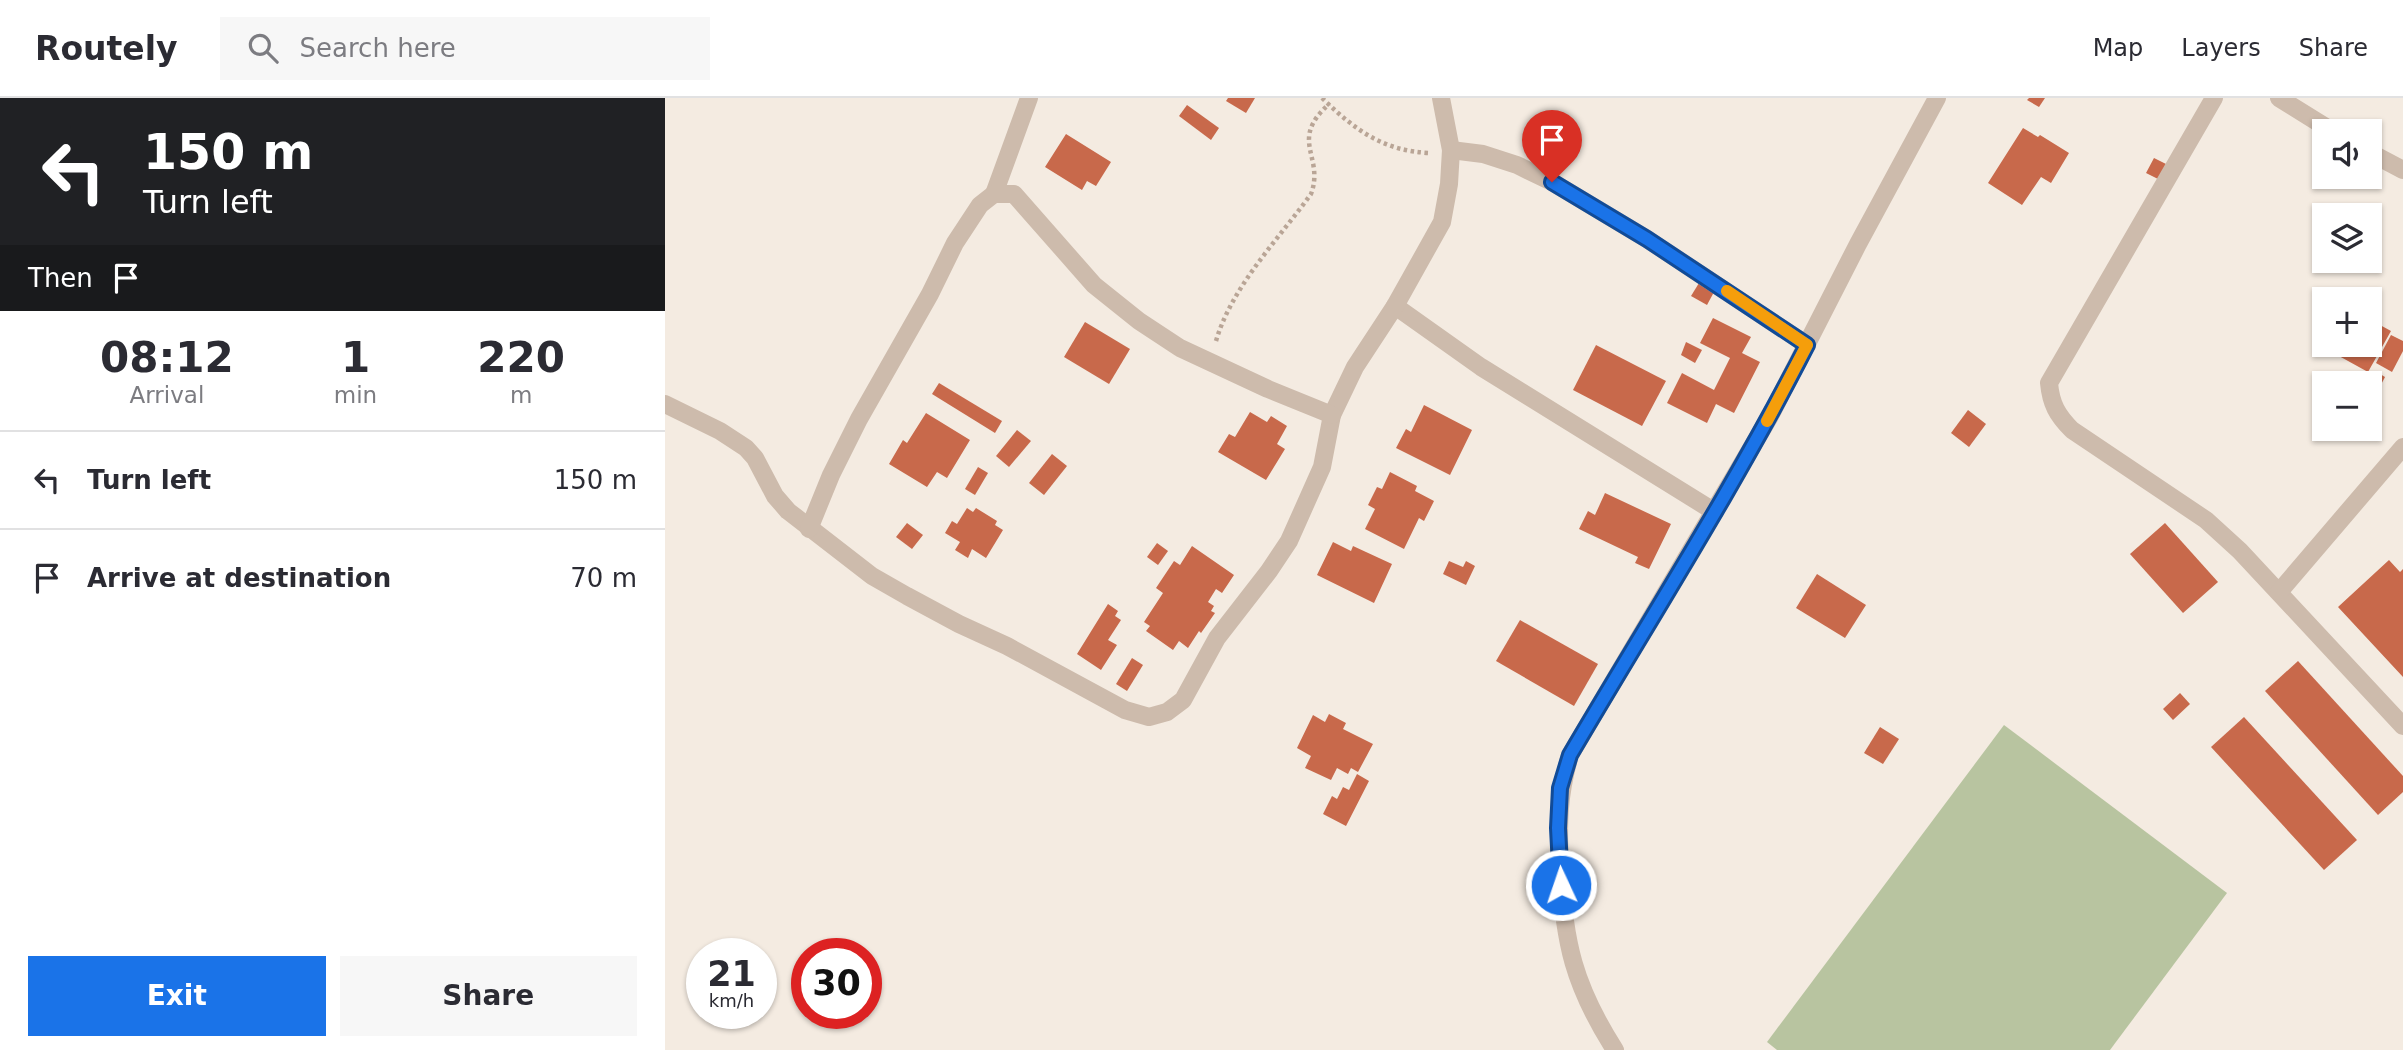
<!DOCTYPE html>
<meta charset="utf-8">
<style>
:root{--surface:#fff;--page:#f7f7f7;--text:#2b2b33;--muted:#7c7c81;--line:#e1e1e2;--accent:#1a73e8}
body{margin:0;font-family:"DejaVu Sans",sans-serif;background:var(--page);color:var(--text);height:100vh;display:flex;flex-direction:column;font-size:26px;white-space:nowrap}
*{box-sizing:border-box;margin:0}
p{font-size:23px;color:var(--muted)}
.icon{flex:none;width:38px;height:38px;fill:none;stroke:currentColor;stroke-width:2;stroke-linecap:round;stroke-linejoin:round}
.map{position:relative;flex:1;overflow:hidden}
.panel{display:flex;flex-direction:column;background:var(--surface);width:665px}
.panel>*{flex:none}
.hud{background:#202124;color:#fff;overflow:hidden}
.buttons{position:absolute;left:1647px;top:21px;display:grid;gap:14px}
.buttons a{display:grid;place-items:center;width:70px;height:70px;border-radius:0px;background:var(--surface);box-shadow:0 2px 5px #0004;font-size:35px}
.speed{position:absolute;left:21px;top:840px;display:flex;gap:14px;font-size:35px;font-weight:700;text-align:center}
.speed>*{display:grid;place-content:center;width:91px;height:91px;border-radius:50%;background:var(--surface);box-shadow:0 2px 5px #0004;line-height:1}
.speed small{font-size:18px;font-weight:400}
.speed .limit{border:10px solid #d22;background:#fff;color:#111}
.pin{position:absolute;display:grid;place-items:center;width:60px;height:60px;color:#fff;margin:-72px -30px;border-radius:50% 50% 50% 0;rotate:-45deg;box-shadow:0 0 7px #0007}
.pin .icon{rotate:45deg}
.me{position:absolute;width:77px;margin:-38px;rotate:357deg;stroke-linejoin:round;filter:drop-shadow(0 0 5px #0008)}
.turn{display:flex;align-items:center;gap:24px;height:147px;padding:0 28px;font-size:32px}
.turn .icon{width:91px;height:91px;stroke-width:2.5}
.turn b{display:block;font-size:49px;line-height:60px}
.then{display:flex;align-items:center;height:66px;padding:0 28px;background:#0003;gap:14px;font-size:26px}
.eta{display:flex;justify-content:space-evenly;align-items:center;height:119px;text-align:center}
.eta b{font-size:42px;font-weight:600;line-height:49px}
.action{display:flex;gap:14px;margin-top:auto;padding:14px 28px}
.action a{flex:1;height:80px;border-radius:0px;background:var(--accent);color:#fff;font-size:28px;font-weight:600;line-height:80px;text-align:center}
.action a+a{background:var(--page);color:var(--text)}
ul{padding:0;list-style:none}
li{display:flex;align-items:center;gap:21px;height:98px;padding:0 28px;border-top:2px solid var(--line)}
li div{flex:1}
li b{display:block;font-size:26px}
li em{font-style:normal}
header{display:flex;align-items:center;gap:42px;box-sizing:border-box;height:98px;padding:0 35px;background:var(--surface);border-bottom:2px solid var(--line)}
header strong{font-size:33px}
nav{display:flex;gap:38px;margin-inline-start:auto;font-size:24px}
.search{width:490px;height:63px;background:var(--page);display:flex;align-items:center;gap:18px;box-sizing:border-box;padding:0 24px;border-radius:0px;color:var(--muted);font-size:26px}
main{display:flex;flex:1;min-height:0}
.map>svg:first-child{display:block}
</style>
<header>
<strong>Routely</strong>
<div class="search"><svg class="icon" aria-label="search" viewBox="0 0 24 24"><circle cx="10" cy="10" r="6"/><path d="M15 15l6 6"/></svg>Search here</div>
<nav><a>Map</a><a>Layers</a><a>Share</a></nav>
</header>
<main>
<section class="panel">
<div class="hud">
<div class="turn"><svg class="icon" aria-label="left" viewBox="0 0 24 24"><path d="M17 20v-9H6M10 6l-5 5 5 5"/></svg><div><b>150 m</b>Turn left</div></div>
<div class="then">Then<svg class="icon" aria-label="arrive" viewBox="0 0 24 24"><path d="M6 21V4h12l-3 4 3 4H6"/></svg></div>
</div>
<div class="eta">
<div><b>08:12</b><p>Arrival</p></div>
<div><b>1</b><p>min</p></div>
<div><b>220</b><p>m</p></div>
</div>
<ul>
<li><svg class="icon" aria-label="left" viewBox="0 0 24 24"><path d="M17 20v-9H6M10 6l-5 5 5 5"/></svg><div><b>Turn left</b></div><em>150 m</em></li>
<li><svg class="icon" aria-label="arrive" viewBox="0 0 24 24"><path d="M6 21V4h12l-3 4 3 4H6"/></svg><div><b>Arrive at destination</b></div><em>70 m</em></li>
</ul>
<div class="action"><a>Exit</a><a>Share</a></div>
</section>
<div class="map">
<svg width="1738" height="952" viewBox="0 0 1738 952">
<rect width="100%" height="100%" fill="#f4ebe1"/>
<path fill="#b8c4a0" d="M1339,627L1562,795L1445,952H1112L1102,944Z"/>
<g fill="#c8694b">
<path d="M563,0H590L581,15L561,3Z"/>
<path d="M1364,0H1380L1374,9L1362,2Z"/>
<path d="M522,7L554,30L546,42L514,18Z"/>
<path d="M1358,30L1373,39L1375,37L1404,55L1386,85L1376,79L1357,107L1323,85Z"/>
<path d="M401,36L446,64L431,88L422,83L417,92L380,69Z"/>
<path d="M1489,60L1501,66L1493,81L1481,75Z"/>
<path d="M1034,185L1049,194L1042,207L1026,198Z"/>
<path d="M1048,220L1086,239L1077,255L1095,264L1069,315L1051,306L1042,325L1002,305L1017,275L1049,292L1065,260L1035,245Z"/>
<path d="M1704,221L1726,233L1703,274L1654,247L1659,241V247H1704Z"/>
<path d="M420,224L465,251L444,286L399,259Z"/>
<path d="M1726,237L1738,243V253L1727,274L1711,265Z"/>
<path d="M1021,244L1037,252L1030,265L1016,257Z"/>
<path d="M931,247L1001,283L977,328L908,292Z"/>
<path d="M1710,273L1720,279L1711,296L1704,292V284Z"/>
<path d="M274,285L337,323L330,335L267,296Z"/>
<path d="M759,307L807,332L785,377L731,350L741,331L746,334Z"/>
<path d="M1303,312L1321,326L1304,349L1286,335Z"/>
<path d="M585,314L602,324L606,318L622,328L612,346L620,351L601,382L553,354L564,336L570,339Z"/>
<path d="M261,315L305,342L282,380L272,374L262,389L224,366L238,342L242,345Z"/>
<path d="M352,332L366,343L344,369L331,358Z"/>
<path d="M387,356L402,368L379,397L364,385Z"/>
<path d="M313,369L323,375L310,397L300,391Z"/>
<path d="M725,374L752,388L750,393L769,403L759,423L754,420L739,451L700,431L710,411L703,407L712,389L717,391Z"/>
<path d="M940,395L1006,426L984,471L970,465L973,459L914,431L923,413L930,417Z"/>
<path d="M302,410L308,414L311,410L332,423L330,427L338,432L321,460L307,451L303,460L290,452L295,444L280,435L287,423L292,426Z"/>
<path d="M242,425L258,437L247,451L231,439Z"/>
<path d="M1500,425L1553,484L1518,515L1465,456Z"/>
<path d="M668,444L686,453L688,448L727,466L709,505L652,477Z"/>
<path d="M492,445L503,453L493,467L482,459Z"/>
<path d="M527,448L569,477L557,495L551,491L543,504L549,508L546,513L550,515L536,535L534,533L523,550L514,543L508,552L481,533L485,528L479,524L498,495L491,490L509,463L515,467Z"/>
<path d="M1724,462L1735,474L1738,471V579L1673,509Z"/>
<path d="M784,463L798,469L801,463L810,468L801,487L778,476Z"/>
<path d="M1152,476L1201,507L1180,540L1131,510Z"/>
<path d="M443,506L453,513L450,518L456,522L443,542L452,547L436,572L412,556Z"/>
<path d="M855,522L933,566L909,608L831,563Z"/>
<path d="M467,560L478,567L462,593L451,586Z"/>
<path d="M1633,563L1738,678V694L1713,717L1600,593Z"/>
<path d="M1515,595L1525,606L1508,622L1498,611Z"/>
<path d="M664,616L681,625L678,631L708,646L693,674L686,670L683,676L672,670L666,682L640,670L646,658L632,650L648,617L660,624Z"/>
<path d="M1579,619L1692,742L1659,772L1546,649Z"/>
<path d="M1215,629L1234,641L1218,666L1199,655Z"/>
<path d="M692,676L704,683L681,728L658,716L667,698L672,701L678,689L684,692Z"/>
</g>
<g fill="none" stroke-linecap="round" stroke-linejoin="round">
<g stroke="#b9a596" stroke-width="4.5" stroke-dasharray="3.5 3.5" stroke-linecap="butt">
<path d="M657,0C690,32 718,53 765,55"/>
<path d="M551,243C567,188 613,142 646,96C660,58 623,43 664,6"/>
</g>
<g stroke="#cdbbac" stroke-width="18">
<path d="M1549,0L1384,285C1386,306 1392,317 1407,332L1541,422L1575,453L1738,628"/>
<path d="M1614,0L1667,33"/>
<path d="M786,52L818,56L852,67L887,84L982,141L1142,247"/>
<path d="M1704,54L1738,72"/>
<path d="M329,96L364,0"/>
<path d="M730,208L816,269L1050,414"/>
<path d="M0,306L55,333L81,350L90,360L110,398L123,413L207,478L242,498L294,526L342,548L460,612L484,619L502,614L518,602L552,540L604,473L624,443L657,369L667,317L690,269L730,208L777,124L784,86L786,52L776,0"/>
<path d="M144,431L166,377L194,321L265,196L290,145L315,107L329,96H349L429,187L474,223L515,250L603,291L667,317"/>
<path d="M1614,494L1738,349"/>
<path d="M950,952C909,888 899,845 895,769C893,727 893,698 905,657L1104,320L1193,146L1272,0"/>
</g>
</g>
<g fill="none" stroke-linecap="round" stroke-linejoin="round">
<defs>
<path id="route" d="M887,84L982,141L1142,247C1070,388 985,521 905,657L895,690L893,730L896,787"/>
</defs>
<use href="#route" stroke="#114b97" stroke-width="18"/>
<use href="#route" stroke="#1a73e8" stroke-width="12"/>
<path stroke="#f59e0b" stroke-width="12" d="M1062,193L1142,247L1102,323"/>
</g>
</svg>
<div class="buttons">
<a><svg class="icon" aria-label="sound" viewBox="0 0 24 24"><path d="M4 9h4l5-4v14l-5-4H4zM17 9q2 3 0 6"/></svg></a>
<a><svg class="icon" aria-label="layers" viewBox="0 0 24 24"><path d="M12 4l9 5-9 5-9-5zM3 14l9 5 9-5"/></svg></a>
<a>+</a>
<a>−</a>
</div>
<div class="speed"><div>21<small>km/h</small></div><div class="limit">30</div></div>
<div class="pin" style="left:887px;top:84px;background:#d93025"><svg class="icon" aria-label="arrive" viewBox="0 0 24 24"><path d="M6 21V4h12l-3 4 3 4H6"/></svg></div>
<svg class="me" style="left:896px;top:787px" viewBox="-20 -20 40 40"><circle r="17" fill="#1a73e8" stroke="#fff" stroke-width="3"/><path d="M0-11L8 9 0 5-8 9z" fill="#fff"/></svg>
</div>
</main>
